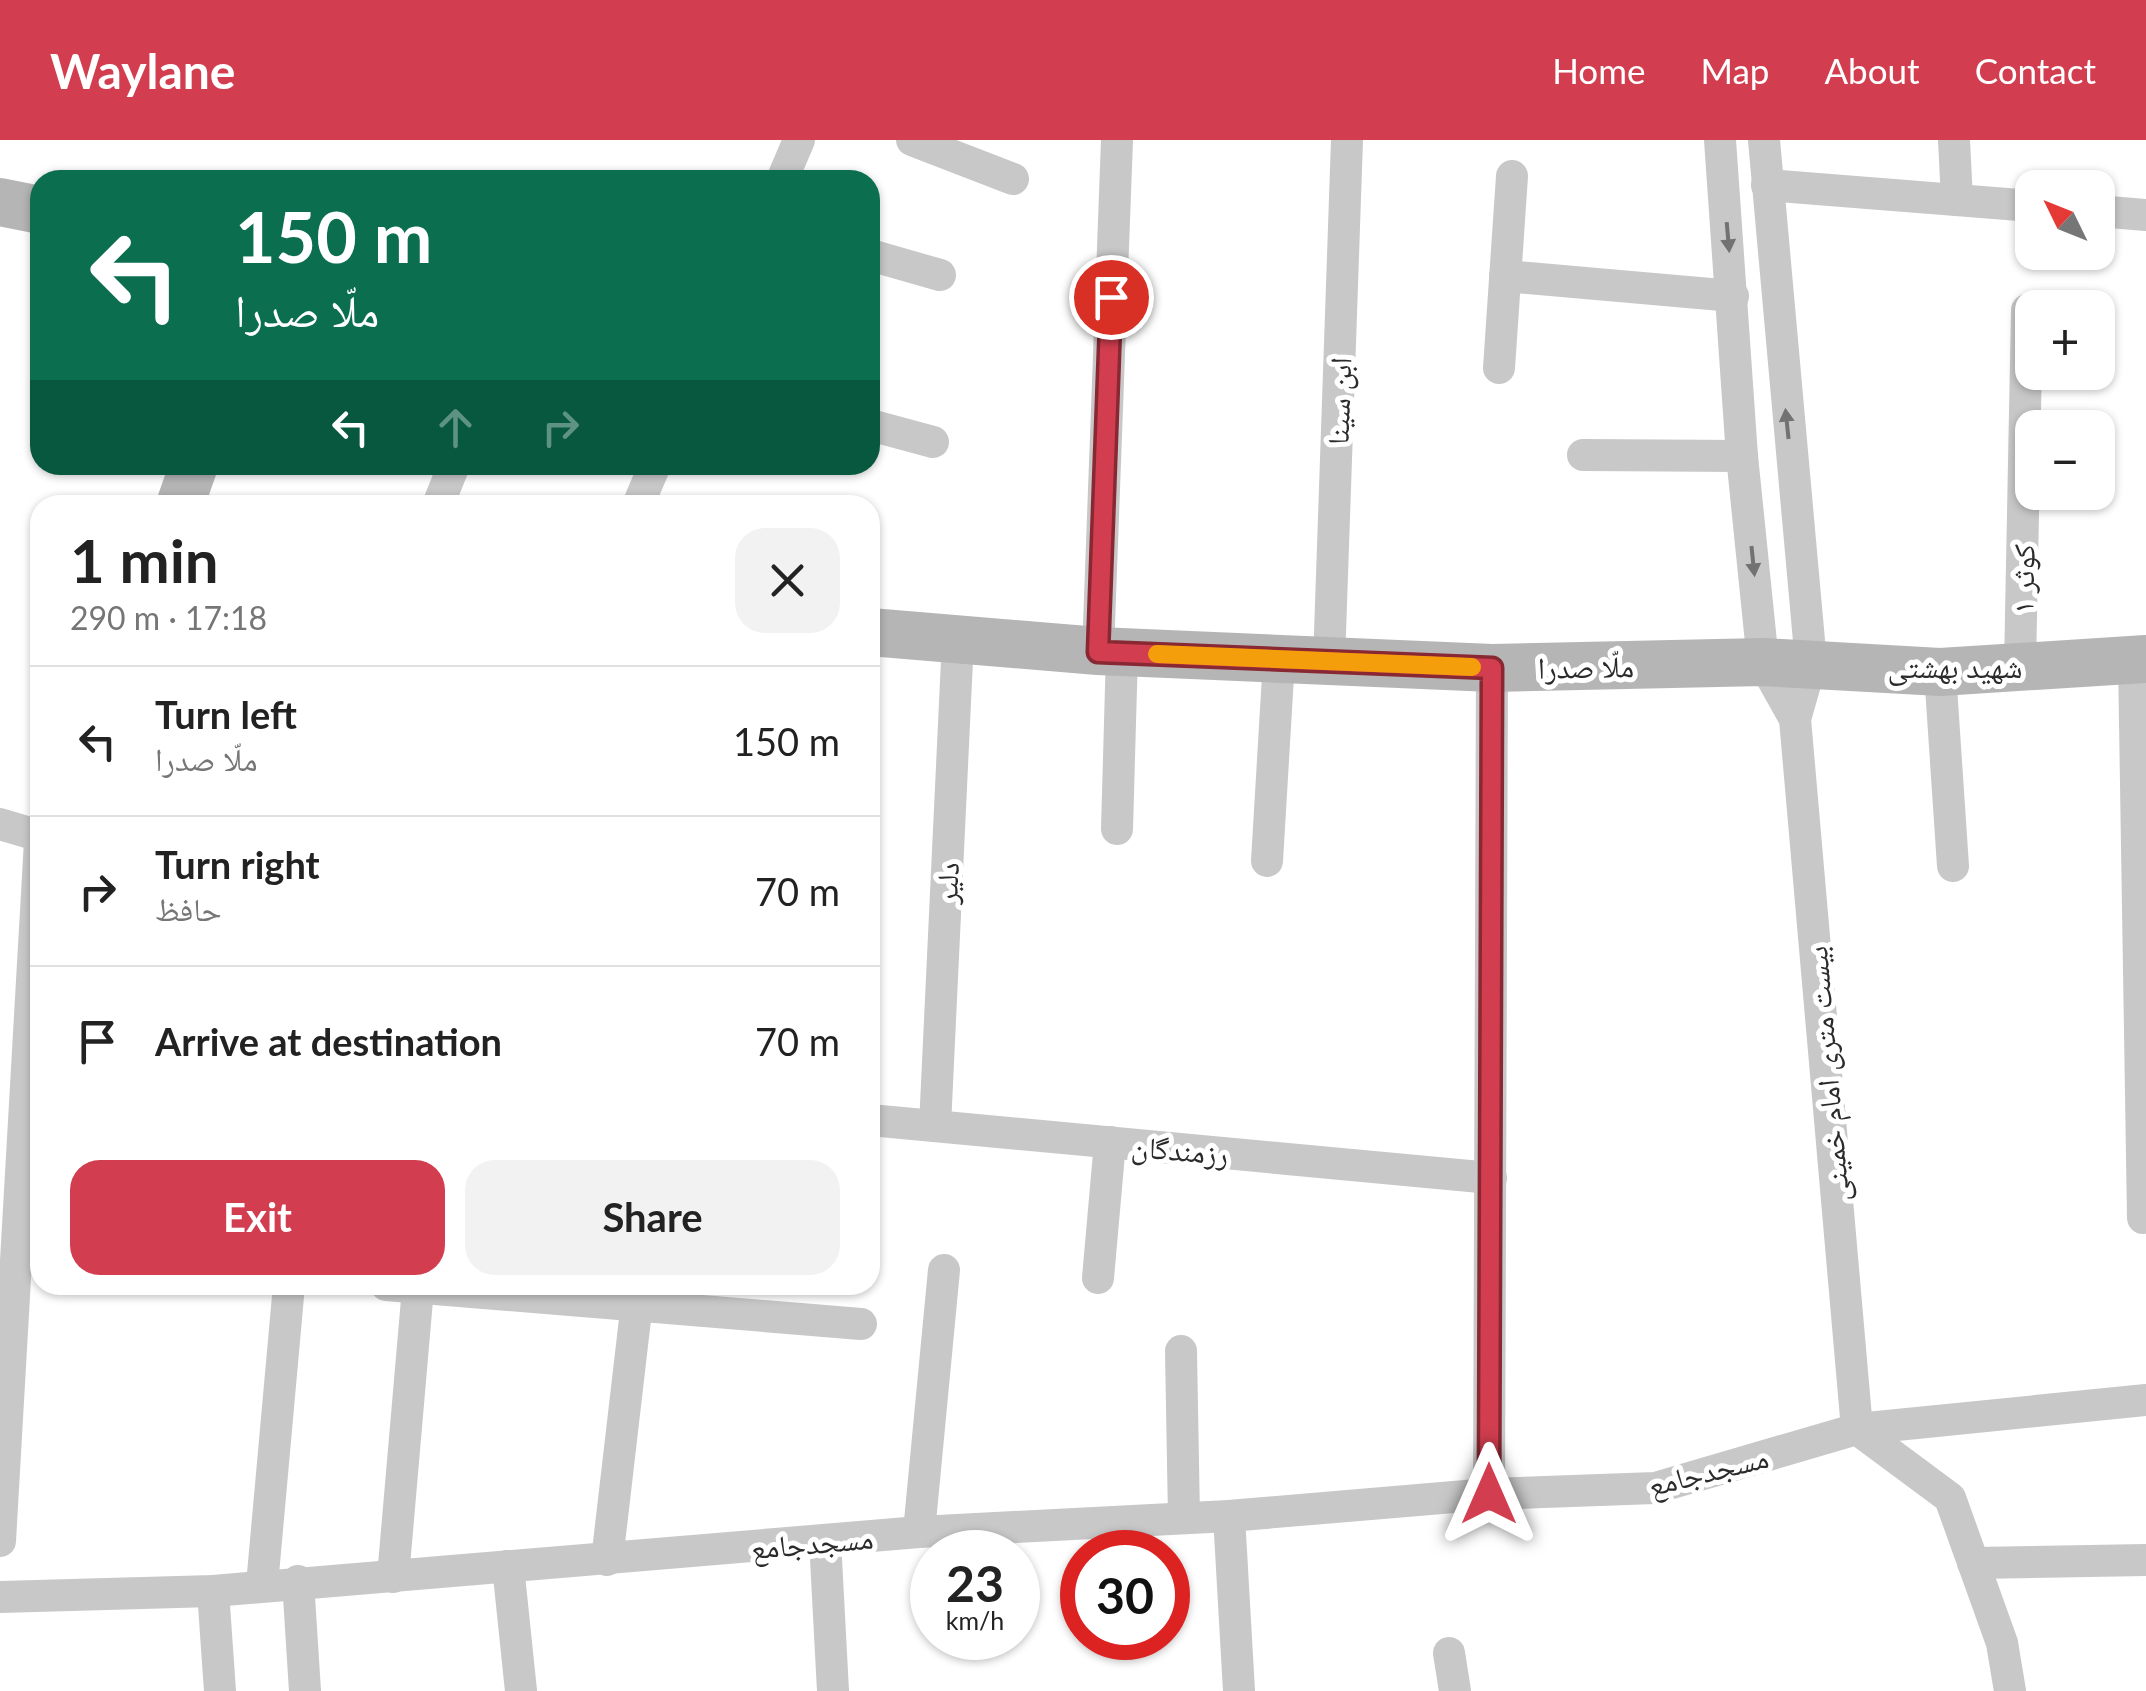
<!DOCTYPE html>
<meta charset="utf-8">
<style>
:root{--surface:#fff;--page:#f2f2f2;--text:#222;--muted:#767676;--line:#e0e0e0;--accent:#d23e4f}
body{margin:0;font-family:Lato,"Noto Naskh Arabic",sans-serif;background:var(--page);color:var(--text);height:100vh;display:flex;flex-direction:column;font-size:38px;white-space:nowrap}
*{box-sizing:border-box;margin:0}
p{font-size:32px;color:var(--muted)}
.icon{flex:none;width:55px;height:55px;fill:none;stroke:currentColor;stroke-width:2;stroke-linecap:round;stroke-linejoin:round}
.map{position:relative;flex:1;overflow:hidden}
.panel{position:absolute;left:30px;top:355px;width:850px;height:800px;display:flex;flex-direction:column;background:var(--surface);border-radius:30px;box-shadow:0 2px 8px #0004}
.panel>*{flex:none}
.guide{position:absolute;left:30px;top:30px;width:850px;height:305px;border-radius:30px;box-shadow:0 2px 8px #0004;background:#0b6e4f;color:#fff;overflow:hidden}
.needle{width:65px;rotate:313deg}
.fabs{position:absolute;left:2015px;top:30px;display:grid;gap:20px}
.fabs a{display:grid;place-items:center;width:100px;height:100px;border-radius:20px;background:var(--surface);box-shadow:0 2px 8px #0004;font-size:50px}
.speed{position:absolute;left:910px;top:1390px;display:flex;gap:20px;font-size:50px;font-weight:700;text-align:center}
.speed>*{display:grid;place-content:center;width:130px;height:130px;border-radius:50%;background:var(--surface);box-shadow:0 2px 8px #0004;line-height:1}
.speed small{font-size:25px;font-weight:400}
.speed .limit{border:15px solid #d22;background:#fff;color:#111}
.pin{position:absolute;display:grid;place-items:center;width:85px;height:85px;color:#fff;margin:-42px;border:5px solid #fff;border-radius:50%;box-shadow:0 2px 10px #0007}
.me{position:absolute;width:110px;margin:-55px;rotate:0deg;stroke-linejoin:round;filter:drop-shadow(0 0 8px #0008)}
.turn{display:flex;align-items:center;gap:35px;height:210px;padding:0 40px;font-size:45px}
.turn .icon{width:130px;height:130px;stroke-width:2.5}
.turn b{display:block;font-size:70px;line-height:85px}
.lanes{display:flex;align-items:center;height:95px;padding:0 40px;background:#0003;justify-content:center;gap:50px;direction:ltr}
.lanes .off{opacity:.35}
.round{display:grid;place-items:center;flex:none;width:105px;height:105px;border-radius:30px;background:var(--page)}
.overview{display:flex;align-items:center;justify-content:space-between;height:170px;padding:0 40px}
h1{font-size:60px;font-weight:700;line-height:75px}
.cta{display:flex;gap:20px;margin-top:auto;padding:20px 40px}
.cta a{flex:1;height:115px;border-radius:30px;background:var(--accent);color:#fff;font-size:40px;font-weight:700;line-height:115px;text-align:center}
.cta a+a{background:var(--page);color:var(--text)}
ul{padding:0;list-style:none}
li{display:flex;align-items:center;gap:30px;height:150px;padding:0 40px;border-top:2px solid var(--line)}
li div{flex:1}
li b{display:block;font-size:38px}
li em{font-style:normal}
header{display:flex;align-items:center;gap:60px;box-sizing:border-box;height:140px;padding:0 50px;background:var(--accent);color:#fff}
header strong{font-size:48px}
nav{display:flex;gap:55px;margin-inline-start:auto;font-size:35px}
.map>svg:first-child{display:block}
</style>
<header>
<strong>Waylane</strong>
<nav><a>Home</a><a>Map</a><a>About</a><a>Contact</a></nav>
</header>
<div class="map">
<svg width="2146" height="1551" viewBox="0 0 2146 1551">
<rect width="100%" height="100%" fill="#fff"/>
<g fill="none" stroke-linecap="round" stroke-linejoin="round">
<g stroke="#c8c8c8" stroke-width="32">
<path d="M912,0L1013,39"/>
<path d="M1720,0L1742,316L1763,522L1795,579L1811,523L1764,0"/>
<path d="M1954,0L1957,60"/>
<path d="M782,40L799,0"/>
<path d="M1767,45L2032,66"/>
<path d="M2098,71L2146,75"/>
<path d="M870,115L940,135"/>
<path d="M1505,136L1733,156"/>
<path d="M1499,228L1512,36"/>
<path d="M870,285L933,302"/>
<path d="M1583,315L1742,316"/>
<path d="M438,365L454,325"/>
<path d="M638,365L655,325"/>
<path d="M1098,511L1117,0"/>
<path d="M2134,520L2143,1078"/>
<path d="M1329,522L1347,0"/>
<path d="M2020,527L2027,170"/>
<path d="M1940,532L1953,726"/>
<path d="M1795,579L1857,1289"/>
<path d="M0,684L40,696"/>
<path d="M1117,689L1122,512"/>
<path d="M1267,721L1279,519"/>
<path d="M870,980L1491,1038"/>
<path d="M935,986L958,499"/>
<path d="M1098,1138L1110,1002"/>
<path d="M386,1145L861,1184"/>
<path d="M1181,1211L1184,1378"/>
<path d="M1857,1289L1950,1358L2002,1503L2010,1551"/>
<path d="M1489,1354L1492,528"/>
<path d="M1229,1376L1239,1551"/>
<path d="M919,1392L944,1130"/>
<path d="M825,1400L833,1551"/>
<path d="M0,1401L40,701"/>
<path d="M607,1420L639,1145"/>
<path d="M1973,1423L2146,1420"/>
<path d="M508,1426L521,1551"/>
<path d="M393,1437L418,1148"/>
<path d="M298,1441L305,1551"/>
<path d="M262,1445L289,1145"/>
<path d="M213,1451L220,1551"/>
<path d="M0,1457L213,1451L919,1392L1229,1376L1489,1354L1655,1348L1857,1289L2146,1260"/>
<path d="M1449,1513L1455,1551"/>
</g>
<g stroke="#b5b5b5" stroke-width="48">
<path d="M0,62L40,70"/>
<path d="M180,365L194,325"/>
<path d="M870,492L1098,511L1492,528L1763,522L1940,532L2146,519"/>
</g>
</g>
<defs><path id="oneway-solid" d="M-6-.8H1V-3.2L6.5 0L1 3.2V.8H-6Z" transform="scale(2.5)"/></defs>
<g fill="#727272">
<use href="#oneway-solid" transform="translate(1728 97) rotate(85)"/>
<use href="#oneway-solid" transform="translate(1787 284) rotate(-96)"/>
<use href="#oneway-solid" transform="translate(1753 421) rotate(84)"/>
</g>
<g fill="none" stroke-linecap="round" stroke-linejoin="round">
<defs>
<path id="route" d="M1111,157L1098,512L1492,528L1489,1354"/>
</defs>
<use href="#route" stroke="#882833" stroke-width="25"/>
<use href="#route" stroke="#d23e4f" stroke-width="18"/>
<path stroke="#f59e0b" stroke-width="18" d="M1157,514L1472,527"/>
</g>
<g text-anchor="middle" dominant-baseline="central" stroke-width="10" stroke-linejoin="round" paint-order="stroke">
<g font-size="30" fill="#2b2b2b" stroke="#fff">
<text transform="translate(1338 261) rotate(-88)">ابن سینا</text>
<text transform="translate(2022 439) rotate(-89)">کوثر ۱</text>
<text transform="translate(1586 526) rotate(-1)">ملّا صدرا</text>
<text x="1955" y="526">شهید بهشتی</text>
<text transform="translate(946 743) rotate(-87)">دلیر</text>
<text transform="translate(1826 934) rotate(-95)">بیست متری امام خمینی</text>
<text transform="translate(1180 1009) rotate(5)">رزمندگان</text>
<text transform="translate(1708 1330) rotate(-14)">مسجدجامع</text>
<text transform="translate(812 1402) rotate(-5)">مسجدجامع</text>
</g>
</g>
</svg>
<div class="fabs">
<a><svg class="needle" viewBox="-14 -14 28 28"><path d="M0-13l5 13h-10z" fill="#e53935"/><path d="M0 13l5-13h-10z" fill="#767676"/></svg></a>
<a>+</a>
<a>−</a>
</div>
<div class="speed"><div>23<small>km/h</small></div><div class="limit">30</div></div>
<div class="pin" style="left:1111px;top:157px;background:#d93025"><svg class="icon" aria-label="arrive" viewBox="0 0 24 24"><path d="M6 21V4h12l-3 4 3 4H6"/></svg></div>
<svg class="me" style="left:1489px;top:1354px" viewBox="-20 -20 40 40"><path d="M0-17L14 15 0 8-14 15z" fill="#d23e4f" stroke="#fff" stroke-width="4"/></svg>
<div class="guide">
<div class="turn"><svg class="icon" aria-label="left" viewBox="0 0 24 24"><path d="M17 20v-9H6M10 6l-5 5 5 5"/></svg><div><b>150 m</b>ملّا صدرا</div></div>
<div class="lanes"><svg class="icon" aria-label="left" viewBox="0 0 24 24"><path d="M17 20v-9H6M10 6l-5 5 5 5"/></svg><svg class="icon off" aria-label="ahead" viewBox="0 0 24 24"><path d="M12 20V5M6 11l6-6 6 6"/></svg><svg class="icon off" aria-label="right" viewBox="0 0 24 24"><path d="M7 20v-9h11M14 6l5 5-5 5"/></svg></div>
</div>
<section class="panel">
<div class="overview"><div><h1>1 min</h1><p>290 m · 17:18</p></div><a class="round"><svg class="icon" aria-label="close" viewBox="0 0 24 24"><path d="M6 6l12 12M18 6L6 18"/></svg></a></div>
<ul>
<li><svg class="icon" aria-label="left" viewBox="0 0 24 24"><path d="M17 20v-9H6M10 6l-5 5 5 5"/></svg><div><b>Turn left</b><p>ملّا صدرا</p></div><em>150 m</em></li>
<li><svg class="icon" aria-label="right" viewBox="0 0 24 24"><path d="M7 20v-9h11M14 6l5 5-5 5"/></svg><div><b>Turn right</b><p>حافظ</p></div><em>70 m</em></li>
<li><svg class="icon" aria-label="arrive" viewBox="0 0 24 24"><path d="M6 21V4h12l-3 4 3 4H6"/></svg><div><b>Arrive at destination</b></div><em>70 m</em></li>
</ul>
<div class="cta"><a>Exit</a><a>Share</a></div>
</section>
</div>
